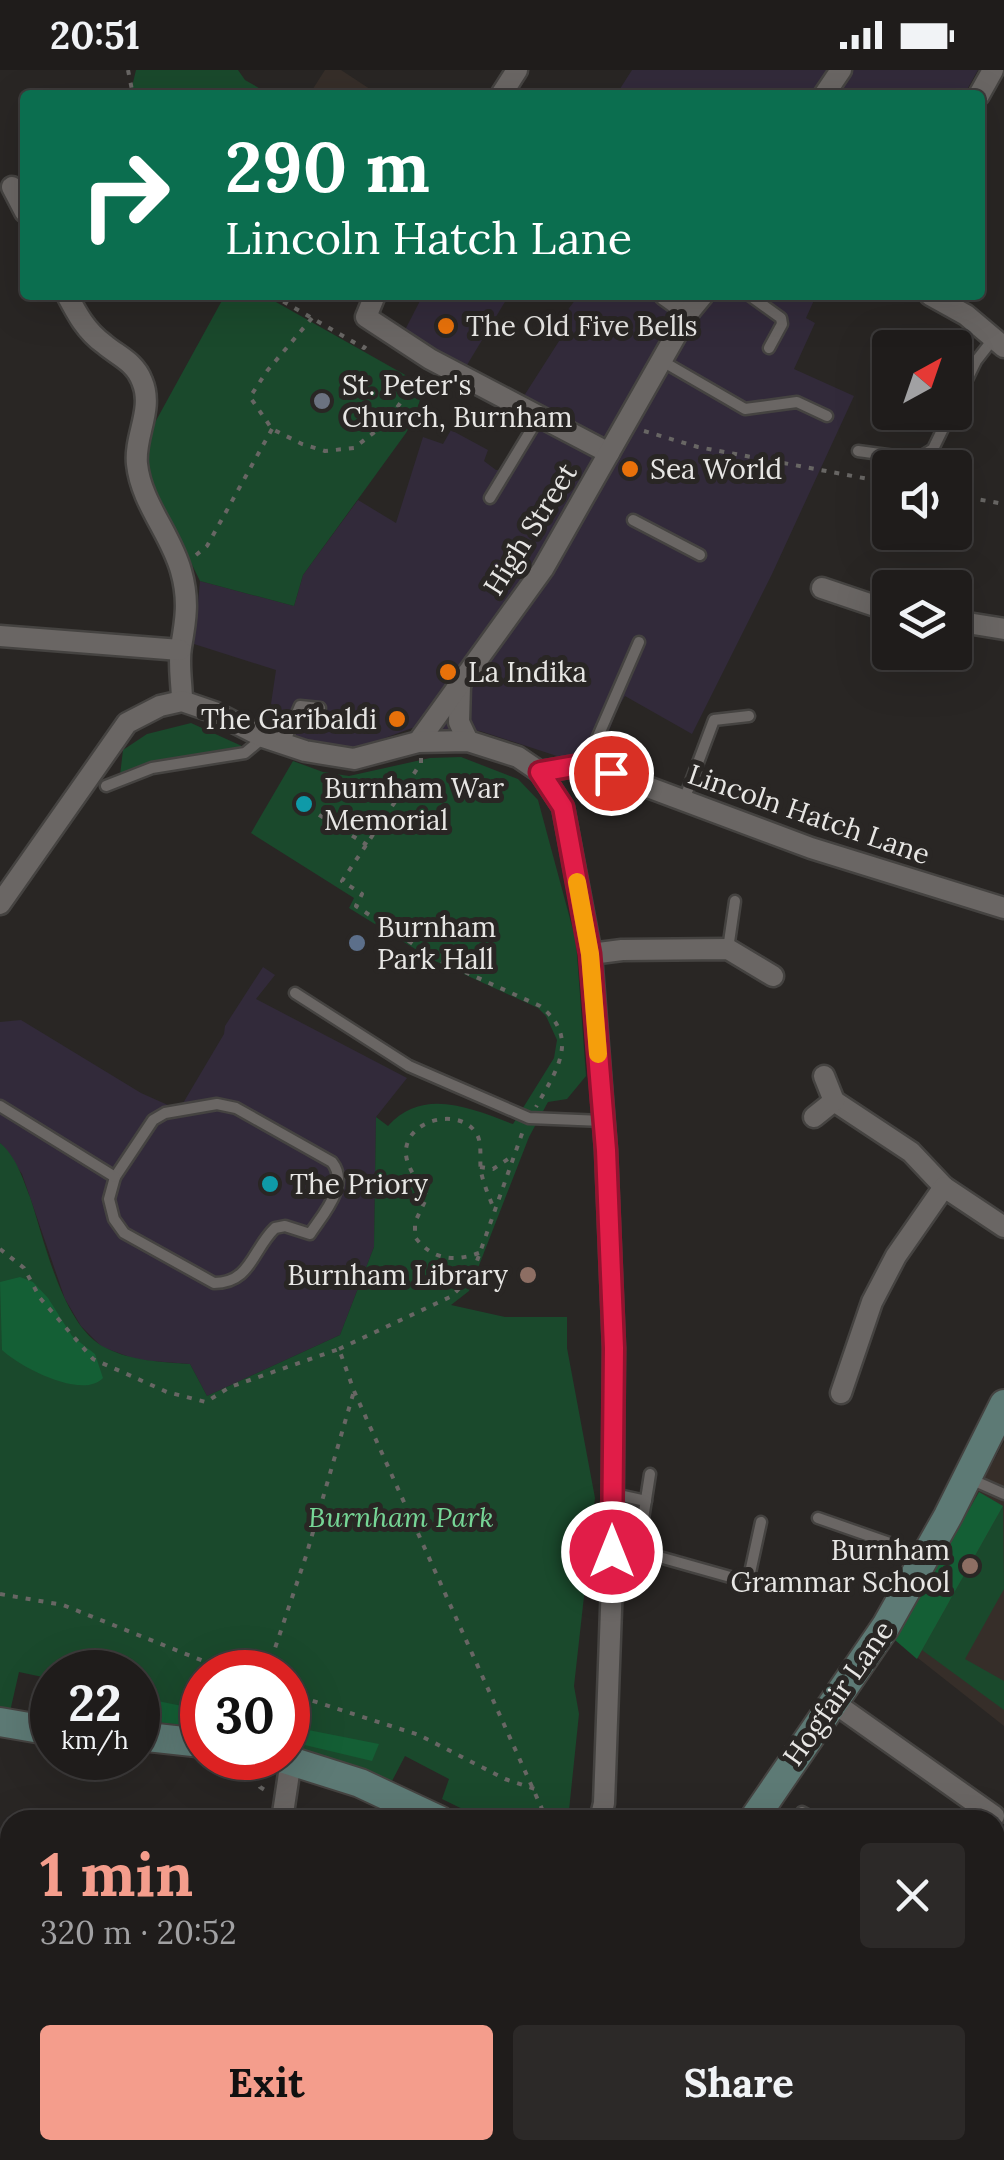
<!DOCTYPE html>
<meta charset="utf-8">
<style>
:root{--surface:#1f1c1b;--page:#2c2928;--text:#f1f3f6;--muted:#a1a1a3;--line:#3c3a3a;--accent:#f49d8c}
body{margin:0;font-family:Lora,serif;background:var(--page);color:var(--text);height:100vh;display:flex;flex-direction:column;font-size:38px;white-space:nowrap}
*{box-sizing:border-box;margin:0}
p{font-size:32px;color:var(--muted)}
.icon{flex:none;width:55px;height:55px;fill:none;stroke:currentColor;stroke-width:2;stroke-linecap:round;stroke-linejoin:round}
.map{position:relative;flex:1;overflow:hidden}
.side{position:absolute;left:0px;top:1740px;width:1005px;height:350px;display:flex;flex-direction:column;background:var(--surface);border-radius:30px 30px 0 0;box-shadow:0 10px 40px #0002,0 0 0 2px var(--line)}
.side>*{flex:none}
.hud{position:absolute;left:20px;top:20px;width:965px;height:210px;border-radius:10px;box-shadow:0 10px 40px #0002,0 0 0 2px var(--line);background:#0b6e4f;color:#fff;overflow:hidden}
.needle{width:65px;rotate:40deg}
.buttons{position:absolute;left:872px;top:260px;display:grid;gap:20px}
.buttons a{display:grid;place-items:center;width:100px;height:100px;border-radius:10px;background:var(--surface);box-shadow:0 10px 40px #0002,0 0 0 2px var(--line);font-size:50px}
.speed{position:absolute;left:30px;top:1580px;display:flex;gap:20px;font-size:50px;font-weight:700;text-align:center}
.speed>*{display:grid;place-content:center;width:130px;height:130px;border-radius:50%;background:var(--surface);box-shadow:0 10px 40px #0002,0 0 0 2px var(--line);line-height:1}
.speed small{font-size:25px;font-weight:400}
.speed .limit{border:15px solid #d22;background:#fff;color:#111}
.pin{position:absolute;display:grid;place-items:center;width:85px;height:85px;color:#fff;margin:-42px;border:5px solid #fff;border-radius:50%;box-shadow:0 2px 10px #0007}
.me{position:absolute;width:110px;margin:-55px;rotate:0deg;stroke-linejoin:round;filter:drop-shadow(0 0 8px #0008)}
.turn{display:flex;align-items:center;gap:35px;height:210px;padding:0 40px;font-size:45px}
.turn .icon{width:130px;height:130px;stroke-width:2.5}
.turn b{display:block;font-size:70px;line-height:85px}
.round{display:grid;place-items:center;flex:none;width:105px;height:105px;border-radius:10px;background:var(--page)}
.headline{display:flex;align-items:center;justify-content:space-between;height:170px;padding:0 40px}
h1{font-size:60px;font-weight:700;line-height:75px;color:var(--accent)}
.button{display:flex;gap:20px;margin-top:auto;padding:20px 40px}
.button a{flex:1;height:115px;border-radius:10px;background:var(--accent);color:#111;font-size:40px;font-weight:700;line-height:115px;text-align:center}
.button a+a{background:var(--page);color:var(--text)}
.status{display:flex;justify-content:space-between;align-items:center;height:70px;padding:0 50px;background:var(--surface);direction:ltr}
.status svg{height:28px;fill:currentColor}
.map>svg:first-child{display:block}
</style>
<div class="status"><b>20:51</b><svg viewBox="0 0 49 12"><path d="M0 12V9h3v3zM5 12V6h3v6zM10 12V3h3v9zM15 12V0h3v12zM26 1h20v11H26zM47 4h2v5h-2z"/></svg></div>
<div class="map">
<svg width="1004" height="2090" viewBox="0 0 1004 2090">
<rect width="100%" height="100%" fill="#292624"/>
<g fill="#322a3a">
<path d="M632,0H978L964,25H616Z"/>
<path d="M423,225H509L467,295L456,292L405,260Z"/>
<path d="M579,225H809L815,228L806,248L815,253L794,299L854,326L772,504L692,664L625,626L617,639L597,694L563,688L480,661L412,658L347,682L262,660L271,634L276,600L194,574L200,511L294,536L303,505L358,430L396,453L423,367L443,374L451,360L488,380L484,391L496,400H503L528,359L522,329L568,257L560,250Z"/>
<path d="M263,897L275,905L256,929L407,1008L376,1047L374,1177L340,1265L207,1326L190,1294L138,1290L102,1277L81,1256L65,1229L22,1104L0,1073V952L21,950L141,1023L179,1040L224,964L225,956Z"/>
</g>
<g fill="#362e29">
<path d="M325,0H341L379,25H309Z"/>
<path d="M1004,1372V1656L895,1570Z"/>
<path d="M258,2080H354L366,2090H249Z"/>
</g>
<g fill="#1a492c">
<path d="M136,0H238L245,10L271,25H130Z"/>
<path d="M225,225H282L276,232L423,315L417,343L406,363L303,505L294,536L200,511L146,401L147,367Z"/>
<path d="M191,653L244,677C198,681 160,694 119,714L123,680L147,664Z"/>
<path d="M461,687L518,709L538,730L576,871L586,1006L567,1029L548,1032L529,1067L469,1221L451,1235L505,1247H567V1278L595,1428L574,1616L579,1644L568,1750H485L442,1729L449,1709L405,1686L392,1711L288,1681V1602H202V1667L138,1658V1602H52V1609L19,1602L9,1646L0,1644V1073C16,1086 23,1109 30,1127C44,1169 63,1258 106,1278C132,1291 161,1292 190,1294L207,1326L340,1265L374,1177L376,1047L388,1056C423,1017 470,1038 513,1054L554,988L557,970L546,946L538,938L433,890L349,838L354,828L251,763L293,691L323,702L349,706L430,688Z"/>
<path d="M1003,1436L1004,1519L965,1589L1004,1611V1640L922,1580Z"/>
</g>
<g fill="#145f35">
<path d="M20,1207L33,1212L48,1228L72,1266L95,1284L103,1308C83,1330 20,1297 2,1280L0,1212Z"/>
<path d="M979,1422L1003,1436L917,1589L895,1570Z"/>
<path d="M138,1627L202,1640V1657L138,1650Z"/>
<path d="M288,1656L379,1674L372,1691L288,1671Z"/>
<path d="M124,2080H258L249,2090H110Z"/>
</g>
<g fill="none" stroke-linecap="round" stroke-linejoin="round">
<defs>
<g id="lane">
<path d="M749,225L781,248L782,254L769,278"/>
<path d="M662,291L745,339L797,332L827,346"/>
<path d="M955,334L976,291L994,268"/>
<path d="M858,381L917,389L933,379L951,342"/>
<path d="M490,428L539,347"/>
<path d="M633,450L700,485"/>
<path d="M284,673L300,636L320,638"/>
<path d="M586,694L639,572"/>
<path d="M106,716L152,698L245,683L263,668"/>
<path d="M684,730L714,650L749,646"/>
<path d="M728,879L735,831"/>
<path d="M295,923L409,996L529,1048L603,1051"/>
<path d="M217,1034L236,1038L332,1092C350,1115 323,1144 310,1164L285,1156L275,1158C252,1180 251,1213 214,1213L124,1163L114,1149L109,1129L115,1107L153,1050L165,1043Z"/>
<path d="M0,1036L115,1107"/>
<path d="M650,1404L638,1481L748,1512L761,1452"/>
<path d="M968,1408L1004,1424"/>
<path d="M614,1424L646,1431"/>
<path d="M818,1448L921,1484"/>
<path d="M802,1742L816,1750"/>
</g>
<g id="street">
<path d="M501,25L517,0"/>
<path d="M824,25L841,0"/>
<path d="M979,25L993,0"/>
<path d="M12,117L25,142"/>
<path d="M67,225C77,244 86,261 104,274C118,286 135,292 142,311C154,339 134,366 137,394C141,433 171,464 181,501C189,529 186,549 181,577C178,594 182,614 182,631"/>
<path d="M375,225L366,247L430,289L609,383"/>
<path d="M665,225L689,242"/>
<path d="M930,225L966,245L1004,277"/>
<path d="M822,518L890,541"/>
<path d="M955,551L1004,559"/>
<path d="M0,566L180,580"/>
<path d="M460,615L459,652L468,671"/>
<path d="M418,672L543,499L689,242L703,225"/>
<path d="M540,702L586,694L811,778L1004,838"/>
<path d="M0,834L127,653L160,636L182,631L214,642L263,667L305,681L354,689L418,672L468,671L518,687L540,702L563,737L591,884L606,1080L614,1279L612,1512L604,1733L600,1750"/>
<path d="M591,884L622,880L728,879L773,906"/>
<path d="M834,1031L911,1082L944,1117"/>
<path d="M814,1047L834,1031L824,1006"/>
<path d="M841,1323L872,1232L896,1186L944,1117L1004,1157"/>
<path d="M833,1632L994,1746"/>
<path d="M282,1750L291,1690"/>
<path d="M0,1906L10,1911"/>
<path d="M995,1946H1004"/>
<path d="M0,2048L10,2042"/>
<path d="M995,2049L1004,2055"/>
<path d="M442,2080L458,2090"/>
</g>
<g id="secondary">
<path d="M0,1652L52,1661"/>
<path d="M138,1666L202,1673"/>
<path d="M281,1688L360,1713L439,1750"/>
<path d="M753,1750L886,1556L948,1446L1004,1334"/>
<path d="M995,1881L1004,1880"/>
<path d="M661,2090L662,2080"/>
</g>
</defs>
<use href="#lane" stroke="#454341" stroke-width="15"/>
<use href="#street" stroke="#454341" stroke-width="25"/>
<use href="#secondary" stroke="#454341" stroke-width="32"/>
<g stroke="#686664" stroke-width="4" stroke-dasharray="5 8" stroke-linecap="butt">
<path d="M128,0L133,25"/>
<path d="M272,225L364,278L369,270"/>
<path d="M312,248L267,301L250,327L272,359L302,374L325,381L354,378L385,354L420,306"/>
<path d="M644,361L698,377L890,413"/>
<path d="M955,425L1004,434"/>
<path d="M196,485L207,476L272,359"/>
<path d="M421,688V693L342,811L362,824L356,836L434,888L540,936C581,968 556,1001 536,1037"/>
<path d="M308,738L367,775"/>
<path d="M480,1097L493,1099L511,1087"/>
<path d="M0,1179L24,1198L40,1228L93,1289L167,1322L206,1332L230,1317L339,1279L354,1321L547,1750"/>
<path d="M479,1183C454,1192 432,1190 415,1167V1152L427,1127C420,1114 408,1100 406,1085C403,1050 459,1036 476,1063C483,1073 479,1089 481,1102C484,1115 489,1127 494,1139"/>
<path d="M339,1279L452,1226L472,1205L524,1058"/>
<path d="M0,1524L63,1535L231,1602"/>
<path d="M267,1602L306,1486L354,1321"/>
<path d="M288,1623L419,1665L505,1709L535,1719"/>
<path d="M248,1688L245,1697H254L260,1717L268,1722"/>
<path d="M0,1974L10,1988"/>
</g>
<use href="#lane" stroke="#6a6664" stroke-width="10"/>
<use href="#street" stroke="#6a6664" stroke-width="20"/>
<use href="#secondary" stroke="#5d7a75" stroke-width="28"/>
</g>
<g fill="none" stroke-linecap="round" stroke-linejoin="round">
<defs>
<path id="route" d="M611,703L586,694L540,702L563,737L590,884L606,1080L614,1278L612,1482"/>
</defs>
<use href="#route" stroke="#92132f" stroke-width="25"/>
<use href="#route" stroke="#e11d48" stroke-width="18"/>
<path stroke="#f59e0b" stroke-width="18" d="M577,812L590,884L598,984"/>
</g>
<g fill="#e8710a" stroke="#292624" stroke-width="4">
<circle cx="446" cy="256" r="10"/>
<circle cx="630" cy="399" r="10"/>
<circle cx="448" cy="602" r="10"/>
<circle cx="397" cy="649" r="10"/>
</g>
<circle fill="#6b7280" stroke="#292624" stroke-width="4" cx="322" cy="331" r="10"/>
<g fill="#0f9aa8" stroke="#292624" stroke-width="4">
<circle cx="304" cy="734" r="10"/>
<circle cx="270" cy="1114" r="10"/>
</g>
<circle fill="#5c6f8a" stroke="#292624" stroke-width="4" cx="357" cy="873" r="10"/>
<g fill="#8d6e63" stroke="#292624" stroke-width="4">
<circle cx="528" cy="1205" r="10"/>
<circle cx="970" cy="1496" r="10"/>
</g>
<g text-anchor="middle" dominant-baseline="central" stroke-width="10" stroke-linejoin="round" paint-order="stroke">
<g font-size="28" fill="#e7e6e4" stroke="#292624" text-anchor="start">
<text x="466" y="256">The Old Five Bells</text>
<text x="342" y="315">St. Peter's<tspan x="342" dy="32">Church, Burnham</tspan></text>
<text x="650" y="399">Sea World</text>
<text x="468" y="602">La Indika</text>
<text x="377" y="649" text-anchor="end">The Garibaldi</text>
<text x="324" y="718">Burnham War<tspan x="324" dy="32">Memorial</tspan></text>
<text x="377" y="857">Burnham<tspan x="377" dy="32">Park Hall</tspan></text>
<text x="290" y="1114">The Priory</text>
<text x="508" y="1205" text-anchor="end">Burnham Library</text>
<text x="950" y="1480" text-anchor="end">Burnham<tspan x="950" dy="32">Grammar School</tspan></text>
</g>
<g font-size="28" fill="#e7e6e4" stroke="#292624">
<text transform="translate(530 459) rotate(-58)">High Street</text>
<text transform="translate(809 744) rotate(19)">Lincoln Hatch Lane</text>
<text transform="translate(838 1623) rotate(-55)">Hogfair Lane</text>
</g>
<g font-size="28" font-style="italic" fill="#76d696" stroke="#292624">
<text x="401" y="1447">Burnham Park</text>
</g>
</g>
</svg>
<div class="buttons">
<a><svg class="needle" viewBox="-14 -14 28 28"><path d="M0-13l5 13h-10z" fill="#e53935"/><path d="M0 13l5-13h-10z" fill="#a1a1a3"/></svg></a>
<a><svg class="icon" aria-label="sound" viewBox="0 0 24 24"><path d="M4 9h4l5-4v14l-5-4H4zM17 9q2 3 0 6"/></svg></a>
<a><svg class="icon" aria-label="layers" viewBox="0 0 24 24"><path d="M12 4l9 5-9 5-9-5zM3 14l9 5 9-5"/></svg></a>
</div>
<div class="speed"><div>22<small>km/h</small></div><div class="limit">30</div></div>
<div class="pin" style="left:611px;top:703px;background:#d93025"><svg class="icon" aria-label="arrive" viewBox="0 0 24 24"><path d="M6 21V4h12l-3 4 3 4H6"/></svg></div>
<svg class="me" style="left:612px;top:1482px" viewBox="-20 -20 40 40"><circle r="17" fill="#e11d48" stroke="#fff" stroke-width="3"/><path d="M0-11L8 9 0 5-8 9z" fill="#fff"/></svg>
<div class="hud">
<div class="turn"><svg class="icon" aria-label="right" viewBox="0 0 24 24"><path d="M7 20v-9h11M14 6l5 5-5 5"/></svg><div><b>290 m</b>Lincoln Hatch Lane</div></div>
</div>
<section class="side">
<div class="headline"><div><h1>1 min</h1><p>320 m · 20:52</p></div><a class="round"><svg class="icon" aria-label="close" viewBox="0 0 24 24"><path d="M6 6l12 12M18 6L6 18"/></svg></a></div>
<div class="button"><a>Exit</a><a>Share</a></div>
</section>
</div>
